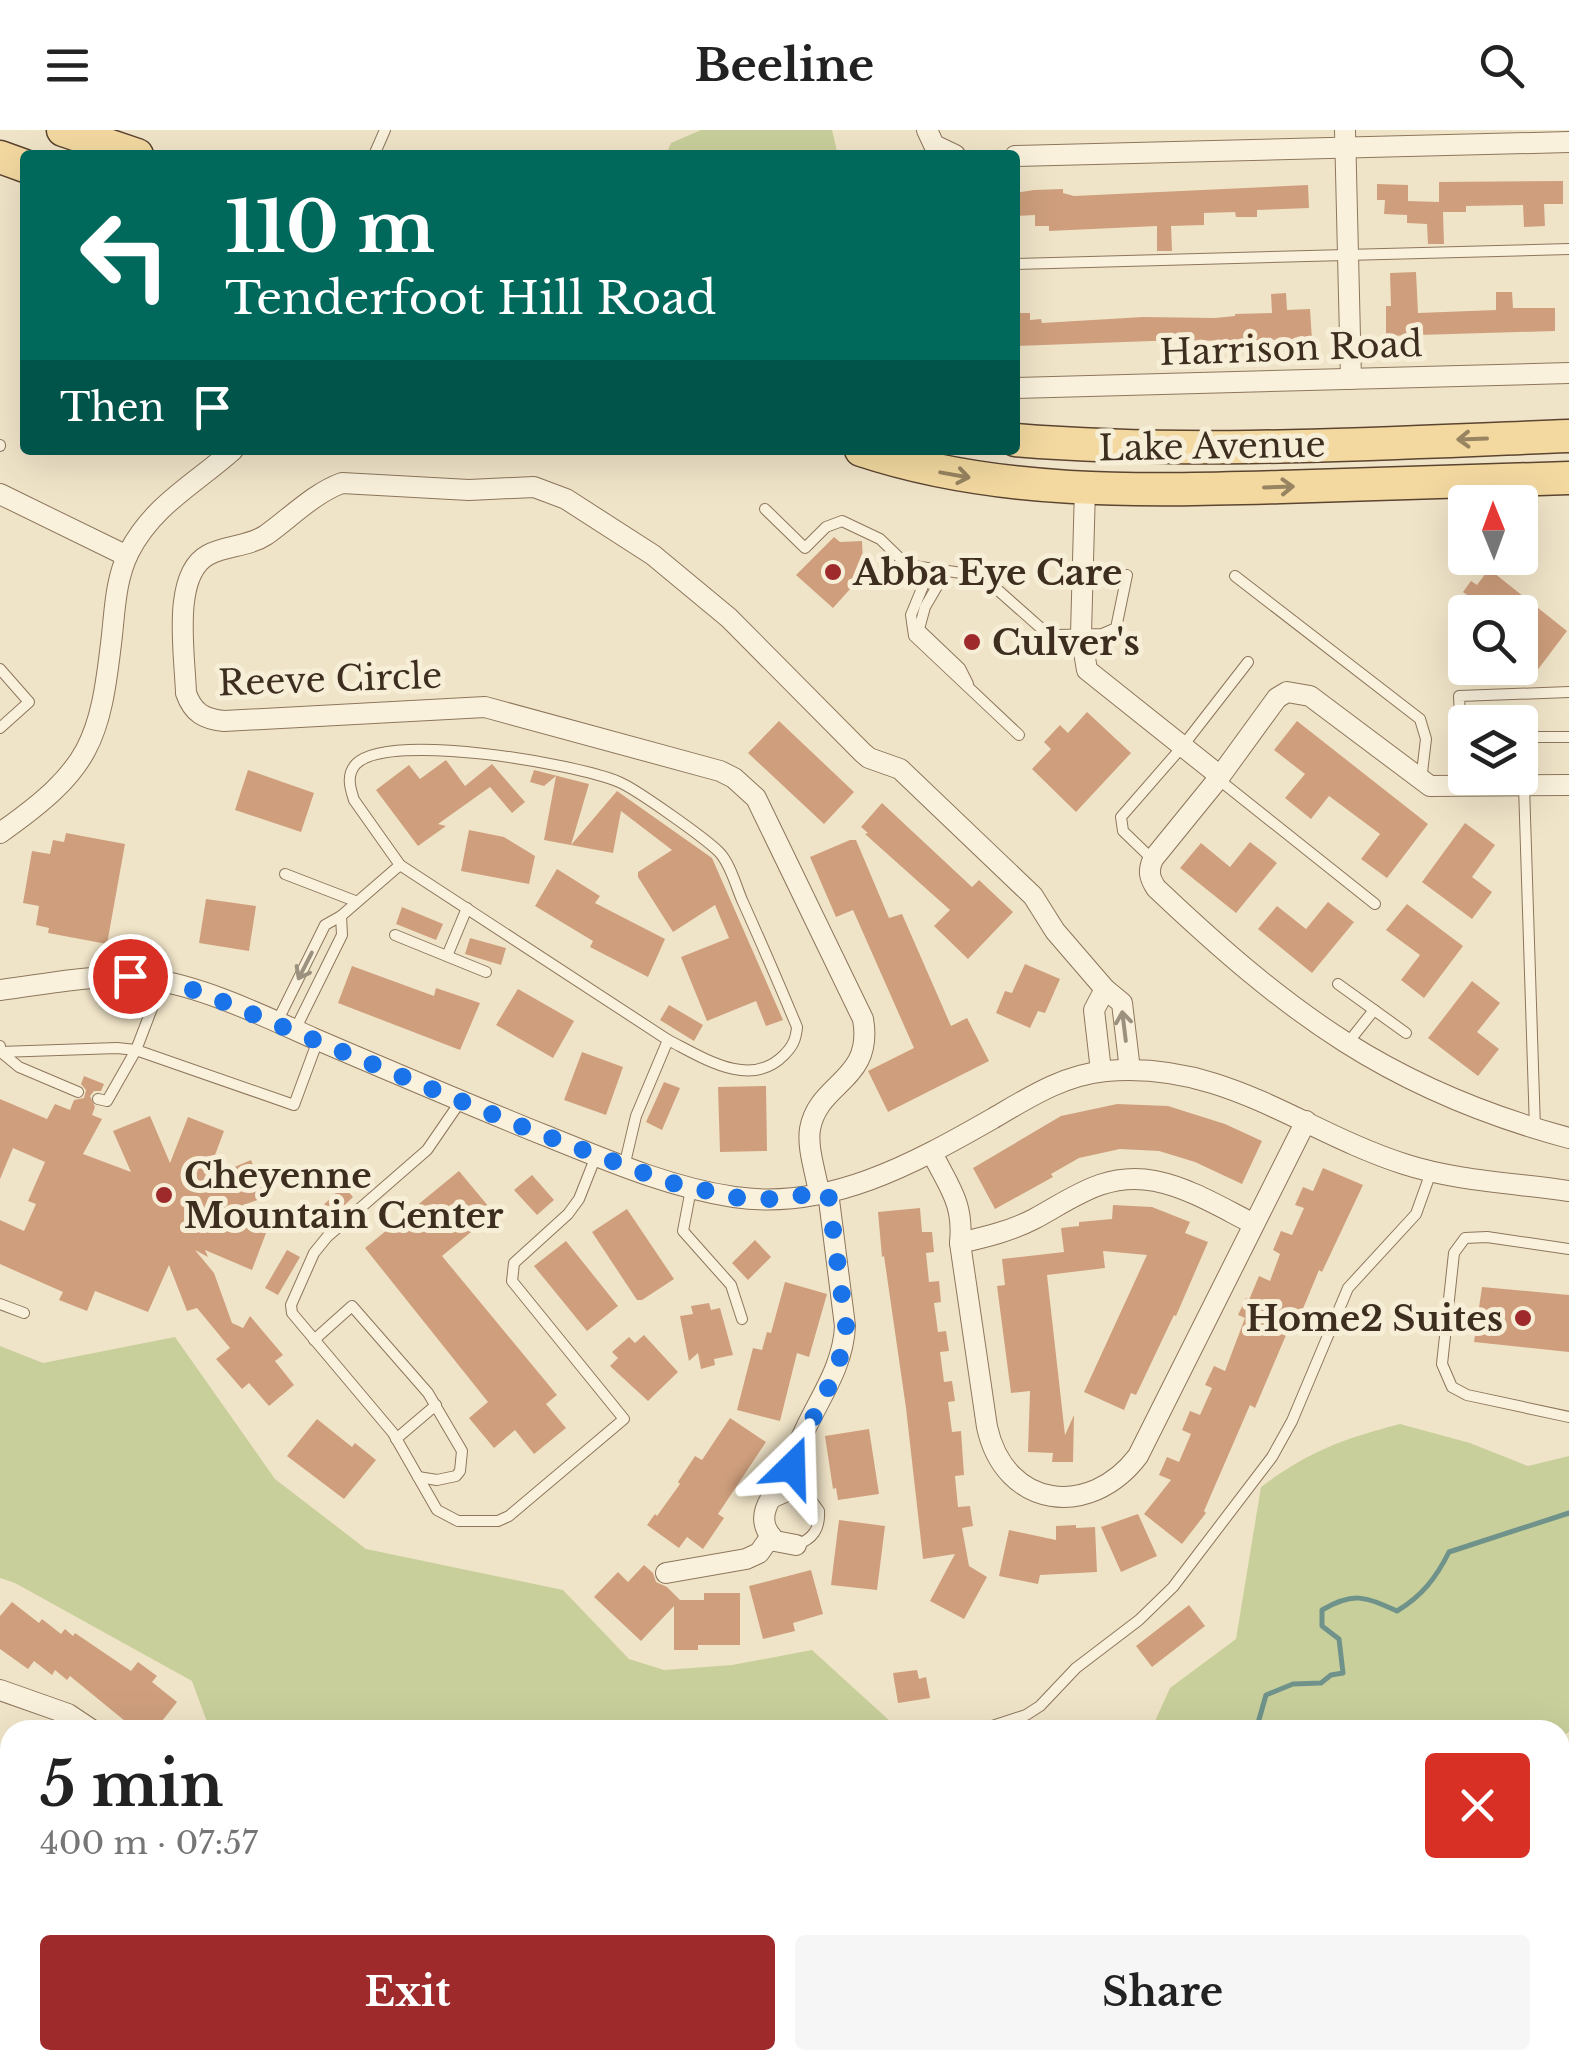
<!DOCTYPE html>
<meta charset="utf-8">
<style>
:root{--surface:#fff;--page:#f6f6f6;--text:#222;--muted:#767676;--accent:#9e2a2b}
body{margin:0;font-family:"Libre Baskerville",serif;background:var(--page);color:var(--text);height:100vh;display:flex;flex-direction:column;font-size:38px;white-space:nowrap}
*{box-sizing:border-box;margin:0}
p{font-size:32px;color:var(--muted)}
.icon{flex:none;width:55px;height:55px;fill:none;stroke:currentColor;stroke-width:2;stroke-linecap:round;stroke-linejoin:round}
.map{position:relative;flex:1;overflow:hidden}
.details{position:absolute;left:0px;top:1590px;width:1570px;height:350px;display:flex;flex-direction:column;background:var(--surface);border-radius:30px 30px 0 0;box-shadow:0 10px 40px #0002}
.details>*{flex:none}
.banner{position:absolute;left:20px;top:20px;width:1000px;height:305px;border-radius:10px;box-shadow:0 10px 40px #0002;background:#00695c;color:#fff;overflow:hidden}
.needle{width:65px;rotate:359deg}
.fabs{position:absolute;left:1448px;top:355px;display:grid;gap:20px}
.fabs a{display:grid;place-items:center;width:90px;height:90px;border-radius:10px;background:var(--surface);box-shadow:0 10px 40px #0002;font-size:50px}
.pin{position:absolute;display:grid;place-items:center;width:85px;height:85px;color:#fff;margin:-42px;border:5px solid #fff;border-radius:50%;box-shadow:0 2px 10px #0007}
.me{position:absolute;width:110px;margin:-55px;rotate:22deg;stroke-linejoin:round;filter:drop-shadow(0 0 8px #0008)}
.turn{display:flex;align-items:center;gap:35px;height:210px;padding:0 40px;font-size:45px}
.turn .icon{width:130px;height:130px;stroke-width:2.5}
.turn b{display:block;font-size:70px;line-height:85px}
.then{display:flex;align-items:center;height:95px;padding:0 40px;background:#0003;gap:20px;font-size:38px}
.round{display:grid;place-items:center;flex:none;width:105px;height:105px;border-radius:10px;background:var(--page)}
.headline{display:flex;align-items:center;justify-content:space-between;height:170px;padding:0 40px}
h1{font-size:60px;font-weight:800;line-height:75px}
.button{display:flex;gap:20px;margin-top:auto;padding:20px 40px}
.button a{flex:1;height:115px;border-radius:10px;background:var(--accent);color:#fff;font-size:40px;font-weight:800;line-height:115px;text-align:center}
.button a+a{background:var(--page);color:var(--text)}
header{display:flex;justify-content:space-between;align-items:center;height:130px;padding:0 40px;background:var(--surface);font-size:45px;font-weight:800}
.map>svg:first-child{display:block}
</style>
<header><svg class="icon" aria-label="menu" viewBox="0 0 24 24"><path d="M4 6h16M4 12h16M4 18h16"/></svg>Beeline<svg class="icon" aria-label="search" viewBox="0 0 24 24"><circle cx="10" cy="10" r="6"/><path d="M15 15l6 6"/></svg></header>
<div class="map">
<svg width="1569" height="1940" viewBox="0 0 1569 1940">
<rect width="100%" height="100%" fill="#f0e4c8"/>
<g fill="#c9cf9b">
<path d="M701,0H832L838,25H666L671,13Z"/>
<path d="M175,1207L275,1349L366,1419L563,1460L629,1529L664,1540L732,1535L812,1520L891,1592L866,1600H210L192,1551L15,1453L0,1448V1216L43,1233Z"/>
<path d="M1400,1294L1470,1313L1528,1336L1569,1326V1602L1560,1608V1600H1151L1170,1558L1236,1509L1261,1357C1309,1321 1343,1309 1400,1294Z"/>
<path d="M0,1866L10,1867V1930H1208L1203,1940H0Z"/>
</g>
<g fill="none" stroke-linecap="round" stroke-linejoin="round">
<g stroke="#6f938a" stroke-width="5">
<path d="M1256,1600L1266,1565L1293,1554L1321,1553L1331,1545L1343,1543L1339,1509L1322,1496V1480C1353,1462 1364,1466 1397,1481C1422,1466 1436,1448 1449,1422L1569,1383"/>
<path d="M267,1930L284,1940"/>
<path d="M13,1940C27,1935 63,1931 77,1940"/>
<path d="M177,1940L196,1930"/>
<path d="M732,1940L735,1930"/>
</g>
</g>
<g fill="#cf9f7d">
<path d="M1563,51V74H1544L1545,96L1524,97L1523,75L1466,76V82H1443L1444,114H1428L1427,94L1407,93V85L1384,84L1385,70H1377V54L1408,55V71L1439,72V52Z"/>
<path d="M1308,55L1309,78L1257,80V87H1236L1235,82L1204,83V95L1171,96L1172,121H1157V96L1049,101V96H1035V85L1015,86V63L1034,60L1063,59V63L1074,66Z"/>
<path d="M1416,142L1418,183L1496,180V162H1512L1513,178H1555V201L1386,206V176H1391L1390,143Z"/>
<path d="M1286,163L1287,180L1310,179L1312,210L1152,211L1015,216V183H1030V190L1041,189L1042,193L1143,187L1215,188L1235,186V184L1272,183L1271,164Z"/>
<path d="M834,407L840,412L862,411L863,433L869,438L833,478L796,445Z"/>
<path d="M1489,439L1567,501L1533,546L1520,536V482H1458L1470,467L1463,462L1471,451L1477,455Z"/>
<path d="M1087,582L1131,623L1076,682L1032,639L1051,619L1044,612L1060,595L1068,603Z"/>
<path d="M779,591L854,662L824,694L748,623Z"/>
<path d="M1297,591L1428,694L1387,748L1361,729L1380,704L1329,666L1311,689L1285,668L1305,644L1274,620Z"/>
<path d="M446,630L465,656L492,634L525,672L512,683L490,657L438,694L446,696L418,716L376,660L409,635L420,649Z"/>
<path d="M248,640L314,663L301,702L235,680Z"/>
<path d="M534,640L589,654L571,715L617,661L712,728L783,890L766,896L756,871L707,891L681,827L729,808L715,775L673,802L638,747V742L672,720L621,681L613,723L544,710L556,646L544,656L530,652Z"/>
<path d="M882,673L972,757L979,750L1013,782L968,829L934,796L950,780L865,704L868,703L861,697Z"/>
<path d="M1465,693L1495,715L1472,747L1492,762L1472,789L1422,752Z"/>
<path d="M469,700L504,707L535,726L529,754L461,741Z"/>
<path d="M66,703L125,714L107,814L48,803L49,798L36,795L39,776L23,773L32,721L50,724L53,710L64,712Z"/>
<path d="M850,710H856L889,788L902,784L951,896L967,888L989,931L888,982L868,941L914,918L853,780L836,787L810,727Z"/>
<path d="M1250,712L1277,733L1236,783L1180,738L1201,713L1230,737Z"/>
<path d="M557,739L600,766L595,773L665,809L648,847L590,817L593,811L535,776Z"/>
<path d="M206,769L256,776L249,821L199,813Z"/>
<path d="M1328,772L1354,792L1312,843L1258,799L1277,776L1306,799Z"/>
<path d="M1407,774L1463,816L1424,868L1401,850L1420,825L1386,800Z"/>
<path d="M402,777L443,794L436,810L396,794Z"/>
<path d="M470,808L506,818L501,835L465,824Z"/>
<path d="M1025,834L1060,849L1045,883L1038,881L1030,898L996,883L1005,861L1012,863Z"/>
<path d="M352,836L434,866L436,858L480,873L460,920L338,873Z"/>
<path d="M1472,851L1500,873L1477,902L1499,919L1478,946L1428,908Z"/>
<path d="M518,859L574,891L553,928L496,895Z"/>
<path d="M669,875L703,895L694,911L660,890Z"/>
<path d="M582,922L623,937L606,985L564,970Z"/>
<path d="M84,946L104,954L101,961H94L90,966L95,977L92,985L102,989L83,1024L131,1042L113,1001L150,986L170,1033L188,987L224,1001L206,1049L251,1030L266,1067L218,1084L266,1103L252,1140L205,1120L208,1127L195,1120L214,1143L232,1193L243,1198L250,1186L283,1225L275,1231L294,1255L269,1276L249,1253L242,1259L216,1229L230,1218L197,1178L187,1181L169,1135L148,1182L95,1161L87,1181L59,1170L63,1162L0,1134V1090L24,1101L36,1074L28,1071L45,1032L13,1018L0,1049V969L47,989L55,974L70,980L74,970L84,968L86,960L81,954Z"/>
<path d="M664,952L680,958L662,1000L646,992Z"/>
<path d="M766,956L767,1021L720,1022L718,957Z"/>
<path d="M1117,974L1168,976L1225,994L1262,1011L1242,1054L1195,1032L1159,1021L1120,1019L1079,1028L1051,1044L1053,1047L995,1079L973,1038L1061,986Z"/>
<path d="M1323,1038L1363,1055L1322,1142L1319,1140L1300,1186L1295,1184L1255,1278L1250,1275L1204,1381L1206,1383L1182,1414L1144,1384L1171,1350L1159,1345L1167,1327L1179,1332L1191,1304L1182,1300L1190,1281L1200,1285L1212,1258L1205,1255L1214,1236L1225,1241L1245,1188L1238,1185L1246,1168L1249,1170L1259,1146L1270,1151L1280,1124L1273,1120L1281,1101L1292,1105L1304,1078L1295,1075L1303,1057L1313,1061Z"/>
<path d="M459,1041L494,1083L442,1126L557,1265L546,1274L566,1298L534,1324L515,1300L494,1318L469,1288L488,1272L365,1118Z"/>
<path d="M532,1045L554,1070L537,1085L514,1060Z"/>
<path d="M343,1056L353,1067L319,1100L309,1089Z"/>
<path d="M1113,1075L1152,1077L1190,1092L1185,1103L1208,1112L1176,1186L1174,1185L1136,1265L1131,1263L1124,1280L1084,1262L1147,1125L1103,1121L1105,1138L1047,1145L1065,1305L1074,1285L1073,1332H1052L1053,1323L1028,1322L1030,1261L1011,1263L997,1156L1005,1155L1002,1129L1064,1122L1061,1098L1079,1096V1092L1112,1089Z"/>
<path d="M920,1078L922,1102H932L934,1122L926,1123L929,1152L939,1151L941,1172L934,1173L938,1202L946,1201L949,1221L940,1222L944,1252L952,1251L955,1271L948,1272L952,1302L961,1301L964,1345L955,1346L958,1377L970,1376L973,1396L962,1398L969,1436L987,1447L964,1489L930,1471L955,1424L923,1429L906,1278L884,1126L882,1127L878,1082Z"/>
<path d="M627,1079L674,1149L642,1170H637L592,1102Z"/>
<path d="M755,1110L771,1127L748,1150L732,1133Z"/>
<path d="M566,1111L618,1176L587,1201L534,1136Z"/>
<path d="M287,1120L300,1127L278,1165L265,1158Z"/>
<path d="M785,1152L827,1164L809,1227L797,1223L780,1291L737,1280L753,1218L762,1220L767,1202L771,1203Z"/>
<path d="M1482,1157L1569,1165V1222L1474,1212Z"/>
<path d="M709,1173L711,1180L720,1178L733,1225L714,1229L715,1235L701,1239L698,1223L689,1231L680,1186L693,1184L691,1176Z"/>
<path d="M644,1205L678,1242L648,1271L610,1236L618,1228L612,1222L629,1207L635,1213Z"/>
<path d="M730,1288L766,1312L718,1384L724,1388L703,1419L687,1407L679,1418L647,1395L655,1384L657,1386L680,1354L678,1352L695,1326L702,1330Z"/>
<path d="M317,1289L352,1317L355,1313L376,1330L344,1369L287,1326Z"/>
<path d="M869,1299L879,1364L838,1370L836,1358L833,1359L825,1306Z"/>
<path d="M1138,1384L1157,1426L1121,1442L1101,1397Z"/>
<path d="M839,1390L885,1396L877,1460L831,1455Z"/>
<path d="M1076,1395V1398L1095,1397L1097,1442L1040,1445L1038,1454L999,1446L1009,1400L1056,1410V1396Z"/>
<path d="M644,1435L653,1443L656,1452L667,1457L680,1470H704V1463H740V1515H698V1520H674V1476L641,1511L594,1467L618,1442L628,1452Z"/>
<path d="M811,1440L823,1484L793,1493L795,1501L763,1509L749,1456Z"/>
<path d="M12,1472L39,1493L42,1489L61,1504L65,1499L73,1506L75,1503L131,1541L138,1532L157,1546L152,1552L177,1572L155,1600H136L70,1546L67,1550L55,1540L52,1545L34,1531L28,1539L0,1519V1486Z"/>
<path d="M1189,1475L1205,1496L1152,1537L1136,1516Z"/>
<path d="M917,1540L919,1549L926,1547L930,1568L898,1573L893,1543Z"/>
</g>
<g fill="none" stroke-linecap="round" stroke-linejoin="round">
<defs>
<g id="service">
<path d="M374,25L385,0"/>
<path d="M1015,134L1569,119"/>
<path d="M0,315V316"/>
<path d="M765,379L805,418L826,397L842,391L880,409L907,435L982,446L1043,500L1057,505L1102,504L1116,498L1127,445"/>
<path d="M930,439L911,485L914,506L1019,605"/>
<path d="M946,441L925,477L919,499L960,538L968,554"/>
<path d="M1235,446L1420,589L1426,609L1421,651"/>
<path d="M0,539L29,572L0,598"/>
<path d="M1520,607H1569"/>
<path d="M1465,608H1461L1459,566L1569,562"/>
<path d="M1218,649L1375,774"/>
<path d="M1524,656L1535,999"/>
<path d="M1152,729L1123,701L1121,687L1182,617L1248,532"/>
<path d="M400,735L354,670C350,658 346,645 356,634C389,601 577,634 619,652C636,659 705,708 719,722C730,733 736,756 742,770C761,812 779,854 797,897C796,909 793,916 784,925C750,960 702,927 668,910"/>
<path d="M285,744L355,771"/>
<path d="M395,805L486,842"/>
<path d="M447,826L467,778"/>
<path d="M162,852L136,920L294,975L318,910"/>
<path d="M1338,854L1406,903"/>
<path d="M277,892L325,795L341,786L400,735L668,910L636,986L624,1037"/>
<path d="M295,900L342,805L341,786"/>
<path d="M1347,914L1374,880"/>
<path d="M0,916V922L117,918L136,920L107,971L98,969"/>
<path d="M1,922L19,937L78,962"/>
<path d="M460,972L427,1020L327,1107L314,1123L291,1175L292,1183L393,1303L437,1380L458,1391H498L509,1386L624,1289L512,1151L514,1133L568,1084L579,1069L596,1026"/>
<path d="M691,1059L683,1101L731,1155L742,1189"/>
<path d="M1569,1119L1487,1107L1465,1108L1454,1123L1442,1234L1452,1257L1467,1265L1569,1287"/>
<path d="M0,1174L24,1183"/>
<path d="M314,1210L352,1176L428,1263L462,1321L460,1341L456,1346L437,1350L418,1347"/>
<path d="M396,1309L436,1275"/>
<path d="M789,1360L806,1363L819,1381C820,1399 813,1409 796,1415"/>
<path d="M980,1600L1026,1585L1040,1576L1076,1538L1139,1490L1173,1457L1272,1327L1292,1291L1348,1158L1416,1084L1431,1042"/>
<path d="M1560,1690L1569,1688"/>
<path d="M1316,1930L1325,1940"/>
<path d="M1216,1940L1222,1930"/>
</g>
<g id="minor">
<path d="M927,0L934,15L955,25"/>
<path d="M1345,0L1351,249"/>
<path d="M1015,26L1569,12"/>
<path d="M1015,258L1569,243"/>
<path d="M1085,358L1081,504L1087,540L1220,646"/>
<path d="M0,364L127,426"/>
<path d="M1569,655L1430,656L1310,566L1287,562L1277,568L1218,649L1153,729C1148,741 1149,747 1156,758C1288,883 1390,960 1569,1008"/>
<path d="M0,703C91,639 100,612 112,505C115,477 116,448 129,422C153,375 195,354 233,320"/>
<path d="M0,860C49,854 100,842 149,849C202,856 264,886 313,908C390,941 467,974 544,1005C606,1030 668,1057 734,1067C828,1081 913,1034 992,989C1028,968 1063,945 1106,941C1225,931 1299,1000 1404,1034C1456,1051 1515,1053 1569,1061"/>
<path d="M1101,941L1094,880L1105,859"/>
<path d="M932,1023C949,1057 964,1073 960,1113L987,1297C1005,1379 1090,1389 1138,1326L1306,991"/>
<path d="M819,1063C816,1043 807,1019 810,999C818,952 874,951 863,889L756,668L734,648L720,641L485,577L224,591C204,589 193,583 186,563C185,526 171,445 208,425C226,415 248,417 266,405C290,388 314,363 342,353L469,360L534,357L566,369L653,425L729,488L863,623L869,628L900,639L1033,766L1055,801L1105,859L1122,873L1130,940"/>
<path d="M960,1113C985,1107 1011,1101 1034,1089C1073,1068 1106,1041 1155,1051C1190,1058 1222,1078 1254,1094"/>
<path d="M796,1415L775,1411C762,1398 761,1384 771,1368L789,1360C791,1347 791,1333 796,1321C811,1278 843,1243 845,1196L828,1062"/>
<path d="M666,1443L746,1429L759,1423L771,1406"/>
<path d="M0,1560L68,1584L92,1600"/>
<path d="M0,1738L10,1740"/>
</g>
<g id="primary">
<path d="M63,0L137,25"/>
<path d="M0,27L25,36"/>
<path d="M1015,310C1198,325 1385,313 1569,306"/>
<path d="M861,320C997,365 1140,361 1281,357C1377,354 1473,351 1569,348"/>
</g>
</defs>
<use href="#service" stroke="#8d765c" stroke-width="12"/>
<use href="#minor" stroke="#8d765c" stroke-width="22"/>
<use href="#primary" stroke="#5b4430" stroke-width="35"/>
<path stroke="#8d765c" stroke-width="2.5" stroke-dasharray="8 5" stroke-linecap="butt" d="M1337,1930L1343,1940"/>
<use href="#service" stroke="#faf1dc" stroke-width="10"/>
<use href="#minor" stroke="#faf1dc" stroke-width="20"/>
<use href="#primary" stroke="#f3d9a0" stroke-width="32"/>
</g>
<defs><path id="oneway-shaft" d="M-6 0H5M1.5-3L5.5 0L1.5 3" fill="none" stroke-width="1.6" stroke-linecap="round" stroke-linejoin="round" transform="scale(2.5)"/></defs>
<g stroke="#988460">
<use href="#oneway-shaft" transform="translate(1472 309) rotate(178)"/>
<use href="#oneway-shaft" transform="translate(955 345) rotate(10)"/>
<use href="#oneway-shaft" transform="translate(1279 357) rotate(-2)"/>
</g>
<g stroke="#9c907e">
<use href="#oneway-shaft" transform="translate(305 836) rotate(117)"/>
<use href="#oneway-shaft" transform="translate(1124 896) rotate(-97)"/>
</g>
<g fill="none" stroke-linecap="round" stroke-linejoin="round">
<path stroke="#1a73e8" stroke-width="18" stroke-dasharray="0 32.4" d="M130,846L175,853L209,866L528,999L668,1052L739,1068L771,1069L828,1062L846,1196C843,1240 815,1282 796,1321L792,1337"/>
</g>
<g fill="#9e2a2b" stroke="#f7eed8" stroke-width="4">
<circle cx="833" cy="442" r="10"/>
<circle cx="972" cy="512" r="10"/>
<circle cx="164" cy="1065" r="10"/>
<circle cx="1523" cy="1188" r="10"/>
</g>
<g text-anchor="middle" dominant-baseline="central" stroke-width="10" stroke-linejoin="round" paint-order="stroke">
<g font-size="35" fill="#3d2e20" stroke="#f7eed8">
<text transform="translate(1291 218) rotate(-2)">Harrison Road</text>
<text transform="translate(1212 316) rotate(-1)">Lake Avenue</text>
<text transform="translate(330 549) rotate(-2)">Reeve Circle</text>
</g>
<g font-size="35" font-weight="bold" fill="#3d2e20" stroke="#f7eed8" text-anchor="start">
<text x="853" y="442">Abba Eye Care</text>
<text x="992" y="512">Culver's</text>
<text x="184" y="1045">Cheyenne<tspan x="184" dy="40">Mountain Center</tspan></text>
<text x="1503" y="1188" text-anchor="end">Home2 Suites</text>
</g>
</g>
</svg>
<div class="fabs">
<a><svg class="needle" viewBox="-14 -14 28 28"><path d="M0-13l5 13h-10z" fill="#e53935"/><path d="M0 13l5-13h-10z" fill="#767676"/></svg></a>
<a><svg class="icon" aria-label="search" viewBox="0 0 24 24"><circle cx="10" cy="10" r="6"/><path d="M15 15l6 6"/></svg></a>
<a><svg class="icon" aria-label="layers" viewBox="0 0 24 24"><path d="M12 4l9 5-9 5-9-5zM3 14l9 5 9-5"/></svg></a>
</div>
<div class="pin" style="left:130px;top:846px;background:#d93025"><svg class="icon" aria-label="arrive" viewBox="0 0 24 24"><path d="M6 21V4h12l-3 4 3 4H6"/></svg></div>
<svg class="me" style="left:792px;top:1337px" viewBox="-20 -20 40 40"><path d="M0-17L14 15 0 8-14 15z" fill="#1a73e8" stroke="#fff" stroke-width="4"/></svg>
<div class="banner">
<div class="turn"><svg class="icon" aria-label="left" viewBox="0 0 24 24"><path d="M17 20v-9H6M10 6l-5 5 5 5"/></svg><div><b>110 m</b>Tenderfoot Hill Road</div></div>
<div class="then">Then<svg class="icon" aria-label="arrive" viewBox="0 0 24 24"><path d="M6 21V4h12l-3 4 3 4H6"/></svg></div>
</div>
<section class="details">
<div class="headline"><div><h1>5 min</h1><p>400 m · 07:57</p></div><a class="round" style="background:#d93025;color:#fff"><svg class="icon" aria-label="close" viewBox="0 0 24 24"><path d="M6 6l12 12M18 6L6 18"/></svg></a></div>
<div class="button"><a>Exit</a><a>Share</a></div>
</section>
</div>
